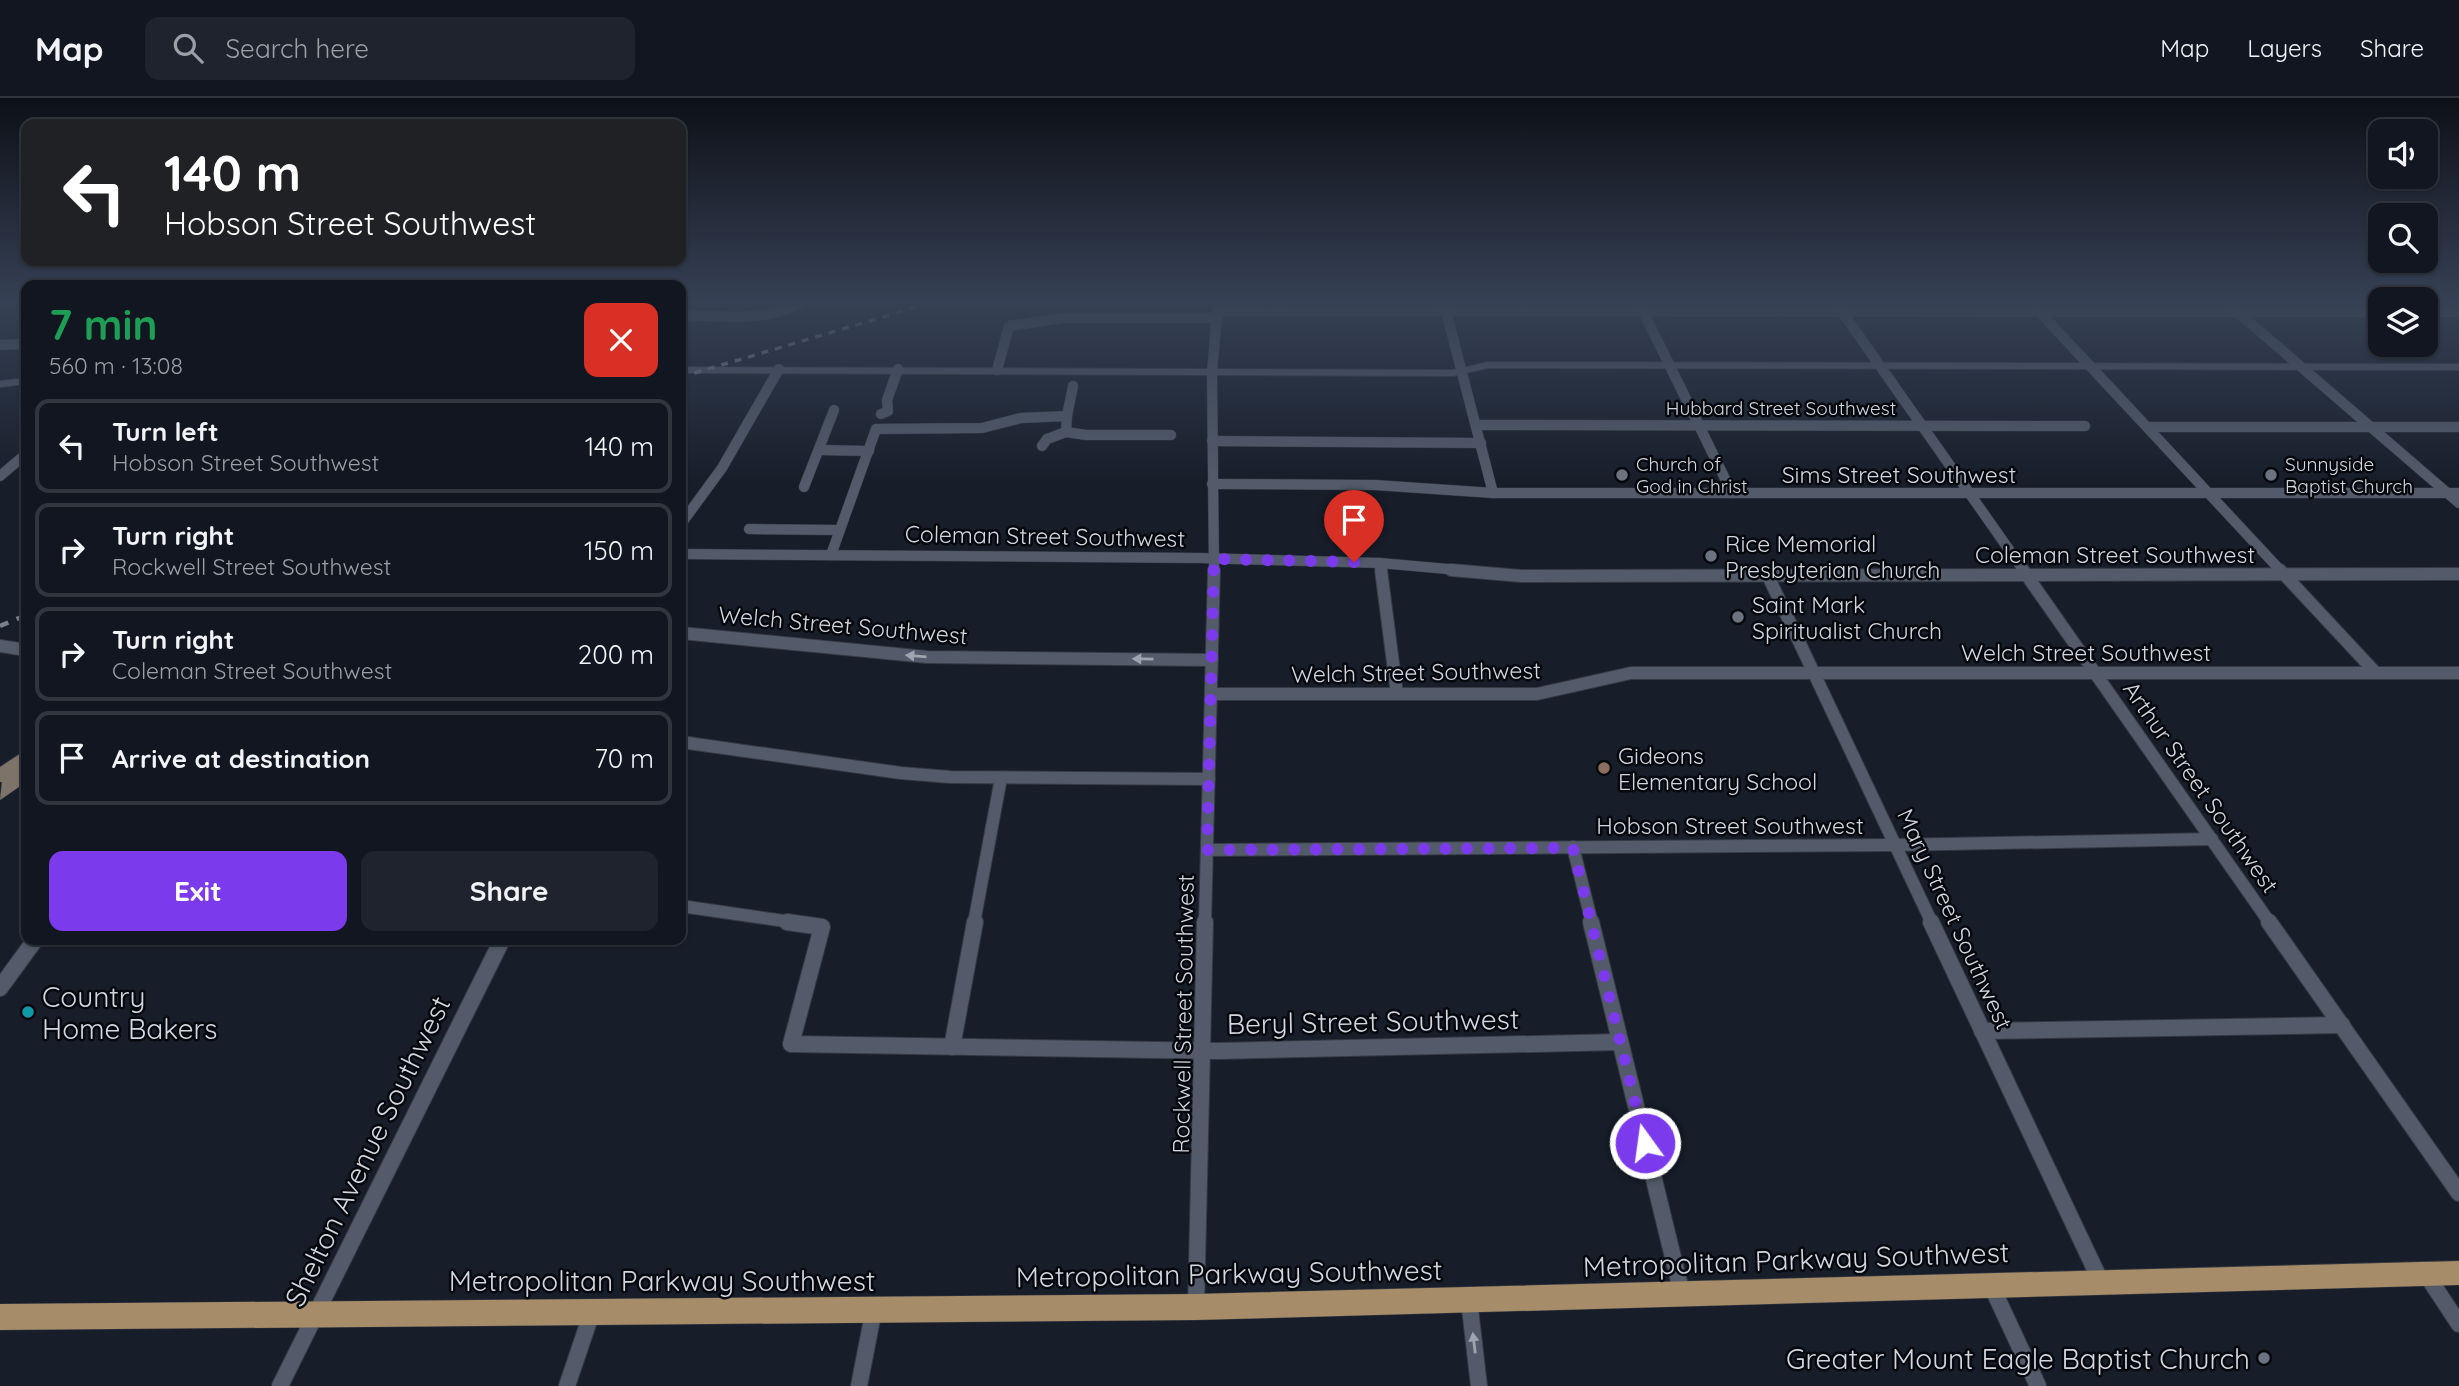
<!DOCTYPE html>
<meta charset="utf-8">
<style>
:root{--surface:#111620;--page:#1e232d;--text:#f1f3f6;--muted:#9c9fa5;--line:#30353e;--accent:#7c3aed}
body{margin:0;font-family:Quicksand,sans-serif;background:var(--page);color:var(--text);height:100vh;display:flex;flex-direction:column;font-size:26px;white-space:nowrap}
*{box-sizing:border-box;margin:0}
p{font-size:23px;color:var(--muted)}
.icon{flex:none;width:38px;height:38px;fill:none;stroke:currentColor;stroke-width:2;stroke-linecap:round;stroke-linejoin:round}
.map{position:relative;flex:1;overflow:hidden}
.side{position:absolute;left:21px;top:182px;width:665px;height:665px;display:flex;flex-direction:column;background:var(--surface);border-radius:14px;box-shadow:0 2px 5px #0004,0 0 0 2px var(--line)}
.side>*{flex:none}
.hud{position:absolute;left:21px;top:21px;width:665px;height:147px;border-radius:14px;box-shadow:0 2px 5px #0004,0 0 0 2px var(--line);background:#202124;color:#fff;overflow:hidden}
.controls{position:absolute;left:2368px;top:21px;display:grid;gap:14px}
.controls a{display:grid;place-items:center;width:70px;height:70px;border-radius:14px;background:var(--surface);box-shadow:0 2px 5px #0004,0 0 0 2px var(--line);font-size:35px}
.pin{position:absolute;display:grid;place-items:center;width:60px;height:60px;color:#fff;margin:-72px -30px;border-radius:50% 50% 50% 0;rotate:-45deg;box-shadow:0 0 7px #0007}
.pin .icon{rotate:45deg}
.me{position:absolute;width:77px;margin:-38px;rotate:346deg;stroke-linejoin:round;filter:drop-shadow(0 0 5px #0008)}
.turn{display:flex;align-items:center;gap:24px;height:147px;padding:0 28px;font-size:32px}
.turn .icon{width:91px;height:91px;stroke-width:2.5}
.turn b{display:block;font-size:49px;line-height:60px}
.round{display:grid;place-items:center;flex:none;width:74px;height:74px;border-radius:14px;background:var(--page)}
.head{display:flex;align-items:center;justify-content:space-between;height:119px;padding:0 28px}
h1{font-size:42px;font-weight:700;line-height:52px;color:#1e9e55}
.action{display:flex;gap:14px;margin-top:auto;padding:14px 28px}
.action a{flex:1;height:80px;border-radius:14px;background:var(--accent);color:#fff;font-size:28px;font-weight:700;line-height:80px;text-align:center}
.action a+a{background:var(--page);color:var(--text)}
ul{padding:0;list-style:none}
li{display:flex;align-items:center;gap:21px;height:94px;margin:0 14px 10px;padding:0 14px;border:4px solid var(--line);border-radius:14px}
li div{flex:1}
li b{display:block;font-size:26px}
li em{font-style:normal}
header{display:flex;align-items:center;gap:42px;box-sizing:border-box;height:98px;padding:0 35px;background:var(--surface);border-bottom:2px solid var(--line)}
header strong{font-size:33px}
nav{display:flex;gap:38px;margin-inline-start:auto;font-size:24px}
.search{width:490px;height:63px;background:var(--page);display:flex;align-items:center;gap:18px;box-sizing:border-box;padding:0 24px;border-radius:14px;color:var(--muted);font-size:26px}
.map>svg:first-child{display:block}
</style>
<header>
<strong>Map</strong>
<div class="search"><svg class="icon" aria-label="search" viewBox="0 0 24 24"><circle cx="10" cy="10" r="6"/><path d="M15 15l6 6"/></svg>Search here</div>
<nav><a>Map</a><a>Layers</a><a>Share</a></nav>
</header>
<div class="map">
<svg width="2459" height="1288" viewBox="0 0 2459 1288">
<rect width="100%" height="100%" fill="#171e2a"/>
<g fill="none" stroke-linecap="round" stroke-linejoin="round">
<defs>
<g id="minor-far2">
<path d="M1444,205L1493,395"/>
<path d="M2227,205L2459,405"/>
<path d="M1640,207L1732,395"/>
<path d="M1838,208L2024,473"/>
<path d="M2036,210L2281,473"/>
<path d="M1217,213L2380,214"/>
<path d="M2426,214H2459"/>
<path d="M681,217C722,218 764,224 801,205"/>
<path d="M0,247L26,246"/>
<path d="M997,272L1009,228L1062,220H1218"/>
<path d="M881,316L888,313L887,302L898,271"/>
<path d="M1067,318L1073,288"/>
<path d="M1477,327L2085,328"/>
<path d="M2148,329H2459"/>
<path d="M1066,334L1086,337H1171"/>
<path d="M1212,343L1481,345"/>
<path d="M820,352L869,353"/>
<path d="M0,378L26,356"/>
<path d="M1212,386L1375,387L1493,395H2459"/>
<path d="M804,389L834,312"/>
<path d="M681,426L722,370L779,271"/>
<path d="M749,431L838,432"/>
<path d="M681,456L1199,460L1380,465L1470,473"/>
<path d="M831,457L876,331L982,330L1021,320L1067,318L1066,334L1047,341L1042,348"/>
<path d="M1380,465L1381,473"/>
<path d="M1214,473L1212,274L1218,205"/>
</g>
<g id="minor-far1">
<path d="M1381,472L1397,596"/>
<path d="M1451,472L1521,478L2459,476"/>
<path d="M2023,472L2270,825"/>
<path d="M2280,472L2376,575"/>
<path d="M1768,478L1932,825"/>
<path d="M681,535L927,559L1212,562"/>
<path d="M0,548L26,552"/>
<path d="M1211,596H1537L1631,575H2459"/>
<path d="M681,644L901,675L950,679L1209,681"/>
<path d="M1573,749L1592,825"/>
<path d="M1207,752L1895,747L2212,741"/>
<path d="M681,808L798,825"/>
<path d="M974,825L1001,680"/>
<path d="M1205,825L1214,472"/>
</g>
<g id="minor">
<path d="M787,824L822,829L791,946L1218,953L1620,944"/>
<path d="M1591,824L1682,1196"/>
<path d="M1931,824L2101,1184"/>
<path d="M2269,824L2459,1095"/>
<path d="M0,890L35,842"/>
<path d="M1982,933L2342,927"/>
<path d="M952,949L975,824"/>
<path d="M2426,1176L2459,1226"/>
<path d="M1991,1187L2038,1288"/>
<path d="M1469,1202L1479,1288"/>
<path d="M1196,1209L1205,824"/>
<path d="M280,1288L502,842"/>
<path d="M567,1288L592,1214"/>
<path d="M859,1288L874,1211"/>
</g>
<g id="tertiary">
<path d="M1488,264L2459,266V272L1488,270L1453,278L681,275V269L1453,272Z"/>
<path d="M26,280V286L0,289V283Z"/>
</g>
<path id="secondary" d="M26,652V667L23,669H26V684L0,702L2,684H0V669Z"/>
<path id="primary" d="M2459,1163V1187L1196,1222L0,1232V1206L1196,1196Z"/>
</defs>
<use href="#minor-far2" stroke="#353943" stroke-width="11"/>
<use href="#minor-far1" stroke="#353943" stroke-width="14"/>
<use href="#minor" stroke="#353943" stroke-width="18"/>
<use href="#tertiary" stroke="#353943" stroke-width="2"/>
<use href="#secondary" stroke="#353943" stroke-width="1"/>
<use href="#primary" stroke="#353943" stroke-width="1"/>
<use href="#minor-far2" stroke="#535b6a" stroke-width="10"/>
<use href="#minor-far1" stroke="#535b6a" stroke-width="12"/>
<use href="#minor" stroke="#535b6a" stroke-width="16"/>
<use href="#tertiary" fill="#535b6a" fill-rule="evenodd"/>
<use href="#secondary" fill="#7d7369" fill-rule="evenodd"/>
<use href="#primary" fill="#a68c68" fill-rule="evenodd"/>
<path stroke="#7a808a" stroke-width="3.5" stroke-dasharray="7 7" stroke-linecap="butt" d="M681,279L930,205"/>
<path stroke="#7a808a" stroke-width="4.5" stroke-dasharray="9 9" stroke-linecap="butt" d="M0,528L26,517"/>
</g>
<defs><path id="oneway-solid" d="M-6-.8H1V-3.2L6.5 0L1 3.2V.8H-6Z" transform="scale(1.75)"/></defs>
<g fill="#9fa5b0">
<use href="#oneway-solid" transform="translate(916 558) rotate(-175)"/>
<use href="#oneway-solid" transform="translate(1143 561) rotate(-179)"/>
<use href="#oneway-solid" transform="translate(1474 1245) rotate(-97)"/>
</g>
<linearGradient id="sky" x2="0" y2="1"><stop stop-color="#0d1017"/><stop offset="0.53" stop-color="#364155"/><stop offset="1" stop-color="#364155" stop-opacity="0"/></linearGradient>
<rect width="2459" height="385" fill="url(#sky)"/>
<g fill="none" stroke-linecap="round" stroke-linejoin="round">
<path stroke="#7c3aed" stroke-width="12" stroke-dasharray="0 21.6" d="M1354,464L1214,461L1207,752L1573,750L1645,1045"/>
</g>
<g fill="#6b7280" stroke="#06080d" stroke-width="2.5">
<circle cx="1622" cy="377" r="7"/>
<circle cx="2271" cy="377" r="7"/>
<circle cx="1711" cy="458" r="7"/>
<circle cx="1738" cy="519" r="7"/>
<circle cx="2264" cy="1260" r="7"/>
</g>
<circle fill="#8d6e63" stroke="#06080d" stroke-width="2.5" cx="1604" cy="670" r="7"/>
<circle fill="#0f9aa8" stroke="#06080d" stroke-width="2.5" cx="28" cy="914" r="7"/>
<g text-anchor="middle" dominant-baseline="central" stroke-width="5" stroke-linejoin="round" paint-order="stroke">
<g font-size="19" fill="#d2d6df" stroke="#06080d">
<text x="1781" y="310">Hubbard Street Southwest</text>
</g>
<g font-size="19" fill="#d2d6df" stroke="#06080d" text-anchor="start">
<text x="1636" y="366">Church of<tspan x="1636" dy="22">God in Christ</tspan></text>
<text x="2285" y="366">Sunnyside<tspan x="2285" dy="22">Baptist Church</tspan></text>
</g>
<g font-size="23" fill="#d2d6df" stroke="#06080d">
<text x="1899" y="376">Sims Street Southwest</text>
<text transform="translate(1045 438) rotate(1)">Coleman Street Southwest</text>
<text x="2115" y="456">Coleman Street Southwest</text>
<text transform="translate(843 527) rotate(5)">Welch Street Southwest</text>
<text x="2086" y="554">Welch Street Southwest</text>
<text transform="translate(1416 574) rotate(-1)">Welch Street Southwest</text>
<text transform="translate(2201 689) rotate(55)">Arthur Street Southwest</text>
<text x="1730" y="727">Hobson Street Southwest</text>
<text transform="translate(1955 821) rotate(65)">Mary Street Southwest</text>
<text transform="translate(1183 916) rotate(-89)">Rockwell Street Southwest</text>
</g>
<g font-size="23" fill="#d2d6df" stroke="#06080d" text-anchor="start">
<text x="1725" y="445">Rice Memorial<tspan x="1725" dy="26">Presbyterian Church</tspan></text>
<text x="1752" y="506">Saint Mark<tspan x="1752" dy="26">Spiritualist Church</tspan></text>
<text x="1618" y="657">Gideons<tspan x="1618" dy="26">Elementary School</tspan></text>
</g>
<g font-size="28" fill="#d2d6df" stroke="#06080d" text-anchor="start">
<text x="42" y="898">Country<tspan x="42" dy="32">Home Bakers</tspan></text>
<text x="2250" y="1260" text-anchor="end">Greater Mount Eagle Baptist Church</text>
</g>
<g font-size="28" fill="#d2d6df" stroke="#06080d">
<text transform="translate(1373 923) rotate(-1)">Beryl Street Southwest</text>
<text transform="translate(367 1053) rotate(-64)">Shelton Avenue Southwest</text>
<text transform="translate(1796 1161) rotate(-2)">Metropolitan Parkway Southwest</text>
<text transform="translate(1229 1175) rotate(-1)">Metropolitan Parkway Southwest</text>
<text x="662" y="1182">Metropolitan Parkway Southwest</text>
</g>
</g>
</svg>
<div class="controls">
<a><svg class="icon" aria-label="sound" viewBox="0 0 24 24"><path d="M4 9h4l5-4v14l-5-4H4zM17 9q2 3 0 6"/></svg></a>
<a><svg class="icon" aria-label="search" viewBox="0 0 24 24"><circle cx="10" cy="10" r="6"/><path d="M15 15l6 6"/></svg></a>
<a><svg class="icon" aria-label="layers" viewBox="0 0 24 24"><path d="M12 4l9 5-9 5-9-5zM3 14l9 5 9-5"/></svg></a>
</div>
<div class="pin" style="left:1354px;top:464px;background:#d93025"><svg class="icon" aria-label="arrive" viewBox="0 0 24 24"><path d="M6 21V4h12l-3 4 3 4H6"/></svg></div>
<svg class="me" style="left:1645px;top:1045px" viewBox="-20 -20 40 40"><circle r="17" fill="#7c3aed" stroke="#fff" stroke-width="3"/><path d="M0-11L8 9 0 5-8 9z" fill="#fff"/></svg>
<div class="hud">
<div class="turn"><svg class="icon" aria-label="left" viewBox="0 0 24 24"><path d="M17 20v-9H6M10 6l-5 5 5 5"/></svg><div><b>140 m</b>Hobson Street Southwest</div></div>
</div>
<section class="side">
<div class="head"><div><h1>7 min</h1><p>560 m · 13:08</p></div><a class="round" style="background:#d93025;color:#fff"><svg class="icon" aria-label="close" viewBox="0 0 24 24"><path d="M6 6l12 12M18 6L6 18"/></svg></a></div>
<ul>
<li><svg class="icon" aria-label="left" viewBox="0 0 24 24"><path d="M17 20v-9H6M10 6l-5 5 5 5"/></svg><div><b>Turn left</b><p>Hobson Street Southwest</p></div><em>140 m</em></li>
<li><svg class="icon" aria-label="right" viewBox="0 0 24 24"><path d="M7 20v-9h11M14 6l5 5-5 5"/></svg><div><b>Turn right</b><p>Rockwell Street Southwest</p></div><em>150 m</em></li>
<li><svg class="icon" aria-label="right" viewBox="0 0 24 24"><path d="M7 20v-9h11M14 6l5 5-5 5"/></svg><div><b>Turn right</b><p>Coleman Street Southwest</p></div><em>200 m</em></li>
<li><svg class="icon" aria-label="arrive" viewBox="0 0 24 24"><path d="M6 21V4h12l-3 4 3 4H6"/></svg><div><b>Arrive at destination</b></div><em>70 m</em></li>
</ul>
<div class="action"><a>Exit</a><a>Share</a></div>
</section>
</div>
